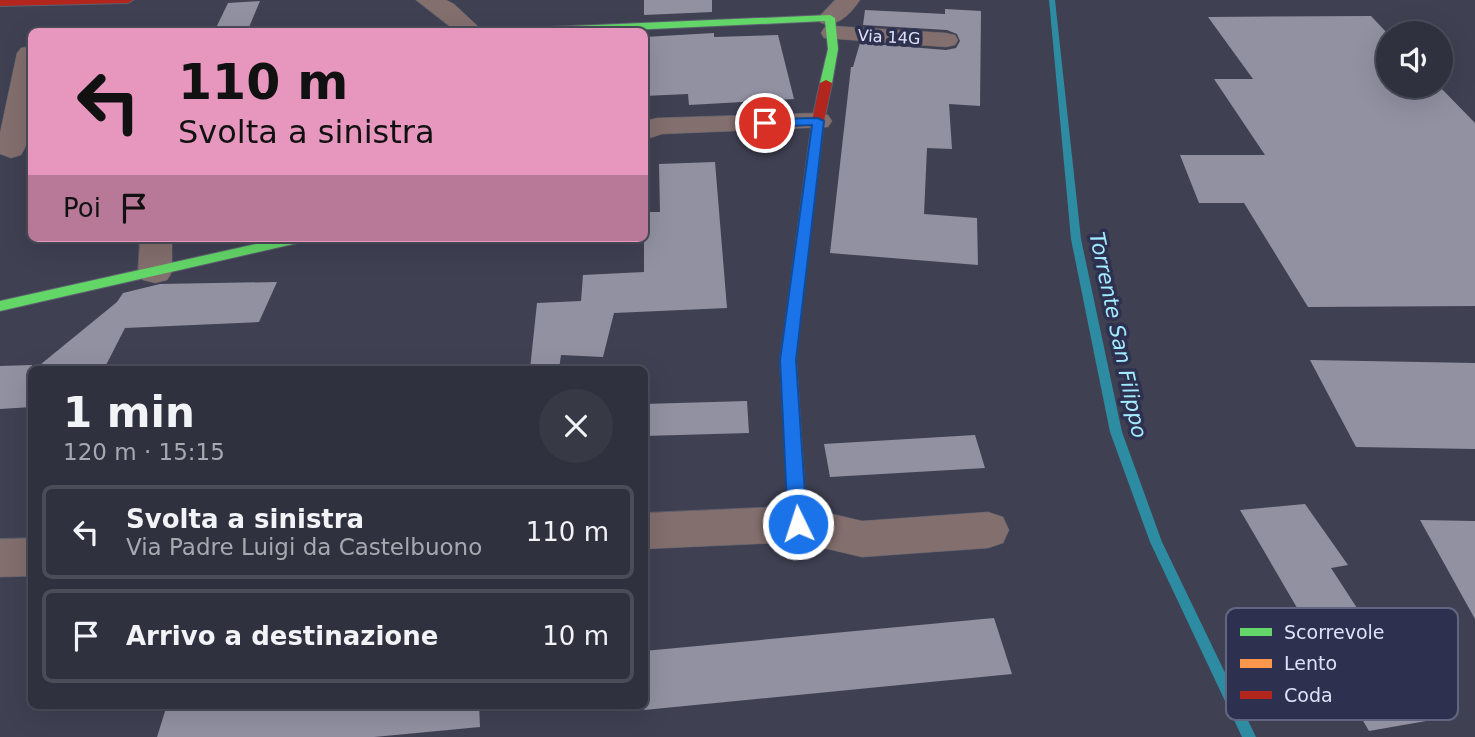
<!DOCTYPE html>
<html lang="it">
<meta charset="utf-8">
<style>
:root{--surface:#2f313e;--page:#373945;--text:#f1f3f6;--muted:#a7a9b0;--line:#4a4c58}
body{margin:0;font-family:"DejaVu Sans",sans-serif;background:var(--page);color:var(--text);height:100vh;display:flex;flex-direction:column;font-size:26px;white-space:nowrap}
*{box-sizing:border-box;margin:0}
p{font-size:23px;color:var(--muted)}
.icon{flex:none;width:38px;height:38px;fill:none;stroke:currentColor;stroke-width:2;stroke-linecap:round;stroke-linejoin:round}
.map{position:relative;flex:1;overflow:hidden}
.panel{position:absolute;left:28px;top:366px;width:620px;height:343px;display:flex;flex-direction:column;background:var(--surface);border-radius:10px;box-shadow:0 7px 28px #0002,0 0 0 2px var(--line)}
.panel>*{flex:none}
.banner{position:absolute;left:28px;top:28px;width:620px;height:214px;border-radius:10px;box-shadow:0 7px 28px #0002,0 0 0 2px var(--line);background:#e797bd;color:#111;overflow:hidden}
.fabs{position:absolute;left:1376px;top:21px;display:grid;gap:14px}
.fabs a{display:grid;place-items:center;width:77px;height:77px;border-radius:50%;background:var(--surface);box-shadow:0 7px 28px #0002,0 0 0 2px var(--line);font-size:35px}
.pin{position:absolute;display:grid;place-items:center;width:60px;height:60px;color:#fff;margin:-30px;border:4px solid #fff;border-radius:50%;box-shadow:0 2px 7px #0007}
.me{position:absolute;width:77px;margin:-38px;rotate:356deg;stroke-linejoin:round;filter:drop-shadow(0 0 5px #0008)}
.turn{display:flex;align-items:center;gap:24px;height:147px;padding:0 35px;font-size:32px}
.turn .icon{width:91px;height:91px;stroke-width:2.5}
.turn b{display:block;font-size:49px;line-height:60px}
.then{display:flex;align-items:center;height:66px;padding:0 35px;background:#0003;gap:14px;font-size:26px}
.round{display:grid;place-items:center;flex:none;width:74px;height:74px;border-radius:37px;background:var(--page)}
.headline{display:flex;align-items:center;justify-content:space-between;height:119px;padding:0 35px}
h1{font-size:42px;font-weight:600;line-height:52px}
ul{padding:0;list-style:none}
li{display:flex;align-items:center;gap:21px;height:94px;margin:0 14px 10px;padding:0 21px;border:4px solid var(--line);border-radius:10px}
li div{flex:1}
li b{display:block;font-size:26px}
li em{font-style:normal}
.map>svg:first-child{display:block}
</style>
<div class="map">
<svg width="1475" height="737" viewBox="0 0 1475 737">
<rect width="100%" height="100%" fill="#3f4153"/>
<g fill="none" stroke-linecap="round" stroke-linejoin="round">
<path fill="#2d8ba2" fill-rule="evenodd" d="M1049,0H1055L1081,239L1122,432L1162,542L1256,737H1242L1150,542L1110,432L1071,239Z"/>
</g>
<g fill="#9291a2">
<path d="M644,0H712V12L644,15Z"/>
<path d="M260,1L247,32H214L228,3Z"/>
<path d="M945,9L981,11L980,106L949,104L952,149L927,148L924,214L977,218L978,265L830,253L851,67H853L860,43L946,50L956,48L960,41L957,34L947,30L863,25L865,10L945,14Z"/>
<path d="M1371,16L1388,34V86H1439L1475,123V306L1308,307L1244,203H1199L1180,155H1265L1214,79H1253L1208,17Z"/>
<path d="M714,33V37L778,35L794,99L689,105L688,94L644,96V37Z"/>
<path d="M715,162L727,308L614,313L603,357L561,355L559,369H530L537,303L581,301L583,275L644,272V212H660L659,164Z"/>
<path d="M277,282L259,322L125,328L104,369H35L117,302L123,293L160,284Z"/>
<path d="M1310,360L1475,363V449L1356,447Z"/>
<path d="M32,365V407L0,409V366Z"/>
<path d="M747,401L749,433L644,436V404Z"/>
<path d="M975,435L985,468L830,477L824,444Z"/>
<path d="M1305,504L1348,565L1331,568L1383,648L1402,649L1449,717L1369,731L1240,510Z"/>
<path d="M1420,520L1475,521V619Z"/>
<path d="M994,618L1012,674L644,710V651Z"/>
<path d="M167,705H479L480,727L374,737H157Z"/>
</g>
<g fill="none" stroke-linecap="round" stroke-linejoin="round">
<defs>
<g id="street">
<path d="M416,0H446L454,4L484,32H457Z"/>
<path d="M835,0H860C850,14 839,27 821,23L818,18Z"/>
<path d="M833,26L946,33L955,35L958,40L955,45L946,47L824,38L821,33L824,28Z"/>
<path d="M32,46C32,75 38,131 21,155L11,158L0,154V133L17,53L21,48Z"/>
<path d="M818,113L828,115L832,121L828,127L662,134L644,140V121L657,118Z"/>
<path d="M140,238H172V272L167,280L155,283L143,280L138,272Z"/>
<path d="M798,506L862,521L988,512L1003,517L1009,530L1003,543L988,548L862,557L798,542L644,549V513Z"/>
<path d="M32,538V576L0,577V539Z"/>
</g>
<g id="fast">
<path d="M830,15L835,18L838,49L832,83L826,86L820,83L828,49L825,21L587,32H496L501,29Z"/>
<path d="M283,238H309L302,242L0,311V301Z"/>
</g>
<path id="slow" d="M794,306L801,311L796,360L807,524L804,529L798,532L792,529L789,524L780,360L787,311Z"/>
<g id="jam">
<path d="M0,0H133L128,3L0,6Z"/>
<path d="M826,80L832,83L824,121L801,311L794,316L787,311L812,121L820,83Z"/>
</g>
</defs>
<use href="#street" stroke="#5d606f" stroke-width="1"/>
<use href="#fast" stroke="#5d606f" stroke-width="2"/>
<use href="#slow" stroke="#5d606f" stroke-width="2"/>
<use href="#jam" stroke="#5d606f" stroke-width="2"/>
<use href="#street" fill="#836f6d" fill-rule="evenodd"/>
<use href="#fast" fill="#63d668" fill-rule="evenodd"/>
<use href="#slow" fill="#ff974d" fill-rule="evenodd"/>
<use href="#jam" fill="#b3261e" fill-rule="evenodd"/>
</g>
<path fill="#1a73e8" stroke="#114b97" stroke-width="2" d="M818,118L824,121L796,360L807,524L804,530L798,532L791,530L788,524L780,360L812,125L765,127L759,123L765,119Z"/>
<g text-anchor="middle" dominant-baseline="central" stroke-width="7" stroke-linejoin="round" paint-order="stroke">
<g font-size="16" fill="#dfe2f6" stroke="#2d314f">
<text transform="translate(889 37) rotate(3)">Via 14G</text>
</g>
<g font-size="21" font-style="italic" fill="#a2eaff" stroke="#2d314f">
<text transform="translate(1118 335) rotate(78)">Torrente San Filippo</text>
</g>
</g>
<rect x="1226" y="608" width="232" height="112" rx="10" fill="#2d314f" stroke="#626681" stroke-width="2"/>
<rect x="1240" y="628" width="32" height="8" fill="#63d668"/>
<rect x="1240" y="659" width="32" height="9" fill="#ff974d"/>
<rect x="1240" y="691" width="32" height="8" fill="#b3261e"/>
<g font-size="19" fill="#dfe2f6">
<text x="1284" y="639">Scorrevole</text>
<text x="1284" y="670">Lento</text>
<text x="1284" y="702">Coda</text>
</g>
</svg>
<div class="fabs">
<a><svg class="icon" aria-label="sound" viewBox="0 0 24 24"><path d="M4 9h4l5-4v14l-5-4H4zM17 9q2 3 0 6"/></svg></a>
</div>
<div class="pin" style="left:765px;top:123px;background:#d93025"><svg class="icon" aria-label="arrive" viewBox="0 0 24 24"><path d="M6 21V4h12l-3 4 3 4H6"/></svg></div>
<svg class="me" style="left:798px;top:524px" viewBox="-20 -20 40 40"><circle r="17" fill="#1a73e8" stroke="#fff" stroke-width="3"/><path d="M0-11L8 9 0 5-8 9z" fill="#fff"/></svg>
<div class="banner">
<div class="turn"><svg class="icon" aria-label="left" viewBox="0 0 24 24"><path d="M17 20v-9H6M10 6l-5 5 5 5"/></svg><div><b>110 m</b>Svolta a sinistra</div></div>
<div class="then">Poi<svg class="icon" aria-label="arrive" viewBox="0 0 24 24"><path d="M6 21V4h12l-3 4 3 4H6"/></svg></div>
</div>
<section class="panel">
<div class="headline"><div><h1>1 min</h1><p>120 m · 15:15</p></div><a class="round"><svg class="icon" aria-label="close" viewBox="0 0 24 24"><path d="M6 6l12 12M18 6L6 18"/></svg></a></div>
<ul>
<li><svg class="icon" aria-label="left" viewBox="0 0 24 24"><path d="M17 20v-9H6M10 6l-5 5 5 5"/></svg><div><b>Svolta a sinistra</b><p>Via Padre Luigi da Castelbuono</p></div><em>110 m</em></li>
<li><svg class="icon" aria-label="arrive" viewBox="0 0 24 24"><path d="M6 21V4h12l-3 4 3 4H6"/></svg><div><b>Arrivo a destinazione</b></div><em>10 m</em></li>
</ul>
</section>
</div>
